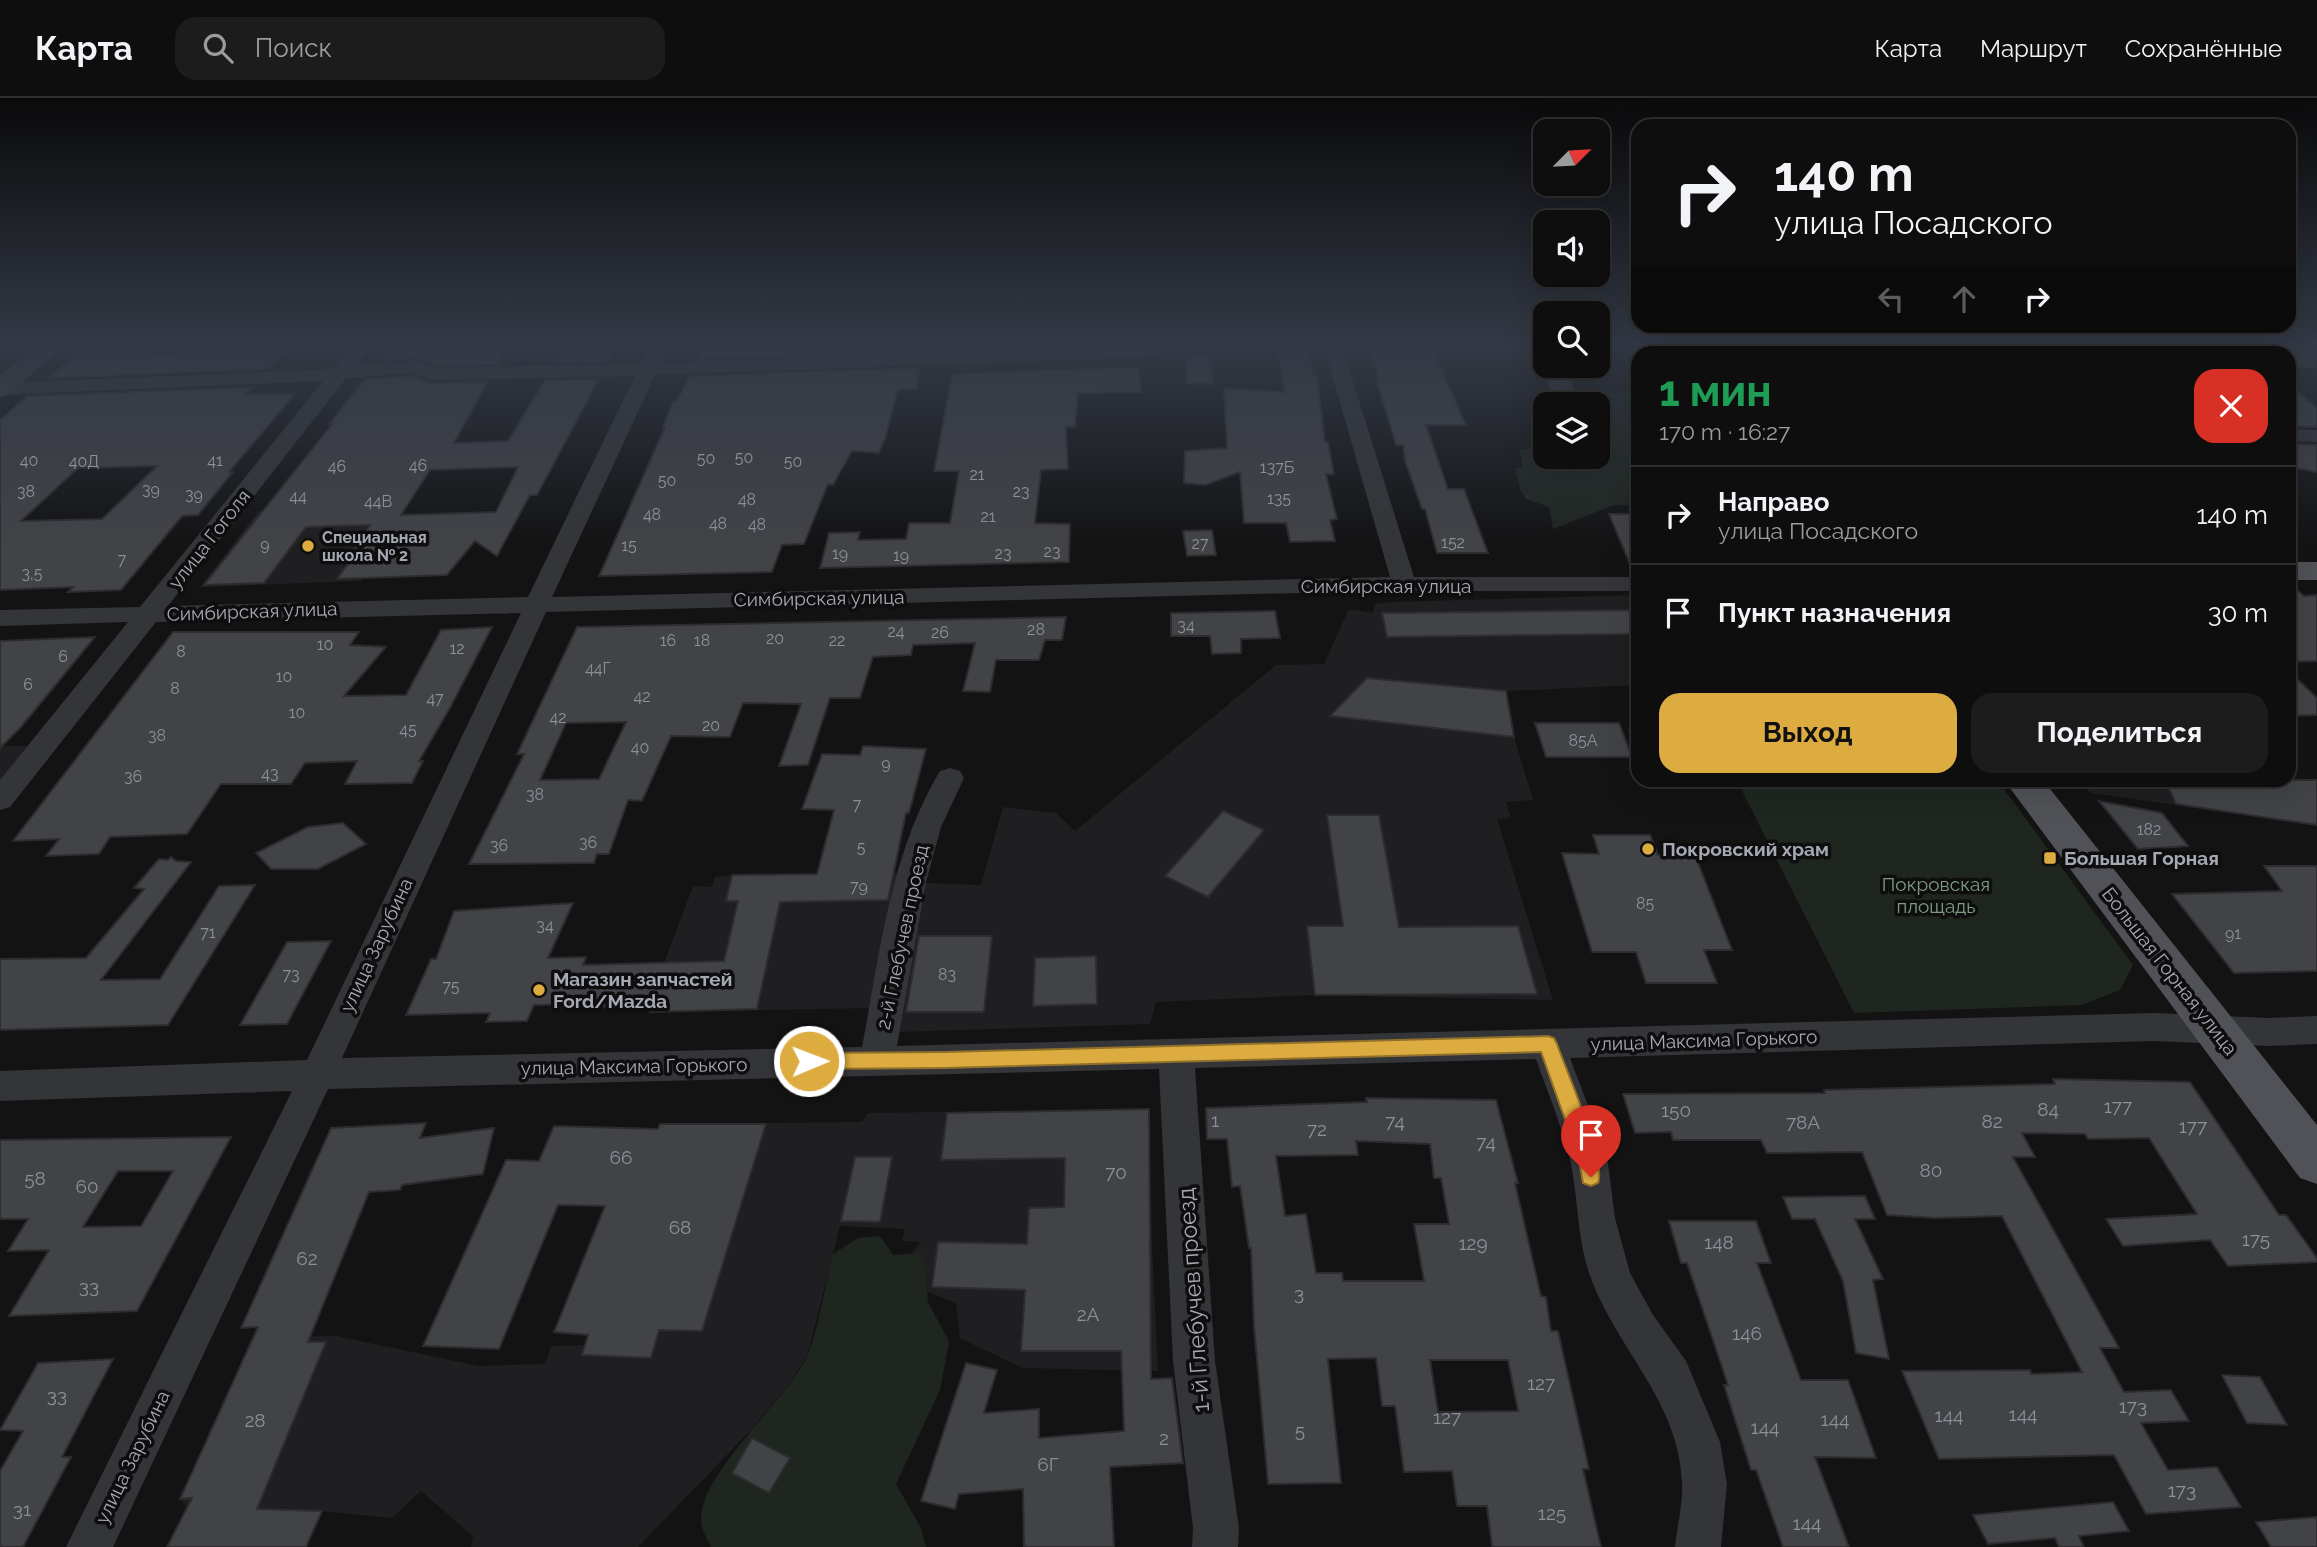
<!DOCTYPE html>
<html lang="ru">
<meta charset="utf-8">
<style>
:root{--surface:#0e0e0f;--page:#1c1c1d;--text:#f1f3f6;--muted:#9b9c9e;--line:#2e2e2f;--accent:#ddac41}
body{margin:0;font-family:Raleway,sans-serif;background:var(--page);color:var(--text);height:100vh;display:flex;flex-direction:column;font-size:26px;white-space:nowrap}
*{box-sizing:border-box;margin:0}
p{font-size:23px;color:var(--muted)}
.icon{flex:none;width:38px;height:38px;fill:none;stroke:currentColor;stroke-width:2;stroke-linecap:round;stroke-linejoin:round}
.map{position:relative;flex:1;overflow:hidden}
.sheet{position:absolute;left:1631px;top:248px;width:665px;height:441px;display:flex;flex-direction:column;background:var(--surface);border-radius:21px;box-shadow:0 7px 28px #0002,0 0 0 2px var(--line)}
.sheet>*{flex:none}
.guide{position:absolute;left:1631px;top:21px;width:665px;height:214px;border-radius:21px;box-shadow:0 7px 28px #0002,0 0 0 2px var(--line);background:#0e0e0f;color:var(--text);overflow:hidden}
.needle{width:46px;rotate:66deg}
.controls{position:absolute;left:1533px;top:21px;display:grid;gap:14px}
.controls a{display:grid;place-items:center;width:77px;height:77px;border-radius:14px;background:var(--surface);box-shadow:0 7px 28px #0002,0 0 0 2px var(--line);font-size:35px}
.pin{position:absolute;display:grid;place-items:center;width:60px;height:60px;color:#fff;margin:-72px -30px;border-radius:50% 50% 50% 0;rotate:-45deg;box-shadow:0 0 7px #0007}
.pin .icon{rotate:45deg}
.me{position:absolute;width:77px;margin:-38px;rotate:89deg;stroke-linejoin:round;filter:drop-shadow(0 0 5px #0008)}
.turn{display:flex;align-items:center;gap:24px;height:147px;padding:0 28px;font-size:32px}
.turn .icon{width:91px;height:91px;stroke-width:2.5}
.turn b{display:block;font-size:49px;line-height:60px}
.lanes{display:flex;align-items:center;height:66px;padding:0 28px;background:#0003;justify-content:center;gap:35px;direction:ltr}
.lanes .off{opacity:.35}
.round{display:grid;place-items:center;flex:none;width:74px;height:74px;border-radius:21px;background:var(--page)}
.overview{display:flex;align-items:center;justify-content:space-between;height:119px;padding:0 28px}
h1{font-size:42px;font-weight:700;line-height:52px;color:#1e9e55}
.cta{display:flex;gap:14px;margin-top:auto;padding:14px 28px}
.cta a{flex:1;height:80px;border-radius:21px;background:var(--accent);color:#111;font-size:28px;font-weight:700;line-height:80px;text-align:center}
.cta a+a{background:var(--page);color:var(--text)}
ul{padding:0;list-style:none}
li{display:flex;align-items:center;gap:21px;height:98px;padding:0 28px;border-top:2px solid var(--line)}
li div{flex:1}
li b{display:block;font-size:26px}
li em{font-style:normal}
header{display:flex;align-items:center;gap:42px;box-sizing:border-box;height:98px;padding:0 35px;background:var(--surface);border-bottom:2px solid var(--line)}
header strong{font-size:33px}
nav{display:flex;gap:38px;margin-inline-start:auto;font-size:24px}
.search{width:490px;height:63px;background:var(--page);display:flex;align-items:center;gap:18px;box-sizing:border-box;padding:0 24px;border-radius:21px;color:var(--muted);font-size:26px}
.map>svg:first-child{display:block}
</style>
<header>
<strong>Карта</strong>
<div class="search"><svg class="icon" aria-label="search" viewBox="0 0 24 24"><circle cx="10" cy="10" r="6"/><path d="M15 15l6 6"/></svg>Поиск</div>
<nav><a>Карта</a><a>Маршрут</a><a>Сохранённые</a></nav>
</header>
<div class="map">
<svg width="2317" height="1449" viewBox="0 0 2317 1449">
<rect width="100%" height="100%" fill="#131314"/>
<g fill="#1f1f21">
<path d="M2059,245H2217L2201,255H2021L2059,249Z"/>
<path d="M408,408L361,483L200,489L259,413Z"/>
<path d="M1638,497V587L1506,593L1367,580L1331,618L1514,639L1533,702L1506,704L1511,720L1497,721L1553,902L1315,897L1156,904L1150,926L899,934L900,914L925,785L981,787L1003,709L1056,715L1075,733L1276,567L1324,566L1349,511L1373,515L1375,506L1390,504Z"/>
<path d="M0,648H31L0,685Z"/>
<path d="M2081,683H2259L2286,722L2090,695Z"/>
<path d="M903,775L876,910L650,914L664,865L693,788L712,789L715,779L732,777Z"/>
<path d="M1149,1011L1152,1147L1158,1273L1022,1270L960,1240L956,1205L895,1181L920,1144L902,1143L905,1131L840,1128L808,1256L789,1286L750,1333L638,1449H471L473,1438L421,1393L392,1420L322,1413L187,1409L180,1401L252,1239L336,1238L479,1268L545,1266L551,1248L585,1247L660,1026L862,1024L868,1015Z"/>
</g>
<g fill="#1f2620">
<path d="M1638,290V407H1614L1553,431L1549,409L1526,401L1520,391L1515,370L1523,369L1520,352L1533,351L1539,317L1545,318V359H1598V306H1586L1583,300Z"/>
<path d="M1737,683H1998L2133,867L2120,892L2082,907L1854,915Z"/>
<path d="M880,1138L893,1157L923,1155L928,1204L949,1244L940,1292L896,1386L921,1430L926,1449H711C708,1443 704,1436 702,1429C690,1382 791,1300 809,1254C820,1223 825,1188 833,1156L858,1140Z"/>
</g>
<g fill="#424347" stroke="#2d2d30" stroke-width="2" fill-rule="evenodd">
<path d="M89,245H161L150,255H154L152,257L285,253L268,271L48,280Z"/>
<path d="M510,245L498,266L435,267L418,260L381,263L391,249Z"/>
<path d="M567,245H618L608,264L555,265Z"/>
<path d="M704,245H923L922,252L697,261Z"/>
<path d="M1366,245H1430L1466,327H1426L1448,391H1464L1488,455H1437L1425,411H1422L1405,363L1403,347H1396L1376,281H1379Z"/>
<path d="M1535,245H1545V268H1565L1577,300H1553Z"/>
<rect x="2289" y="245" width="28" height="24"/>
<path d="M1277,252H1308L1314,277H1317L1325,344H1328L1334,376H1326L1337,421L1330,422L1335,443L1290,444L1286,425H1244L1240,374L1205,387L1184,385L1185,353L1227,350L1224,290L1285,294Z"/>
<path d="M1187,259H1212L1213,286L1186,285Z"/>
<path d="M1138,269L1141,294L1078,295L1075,329H1066L1068,371L1041,372L1035,425L1070,426L1069,464L820,470L829,435L860,434L858,442L906,441L909,425H950L959,373H934L952,276Z"/>
<path d="M920,270L917,291L898,292L885,341L879,355L852,353L833,387L828,386L804,446L782,447L772,474L599,478L665,329H663L673,303H677L689,278Z"/>
<path d="M414,278L430,285L488,283L454,345L508,343L545,282L599,281L537,397H530L497,458L475,443L447,477L337,481L349,464H345L370,427L306,429L264,485L204,487L333,325L329,326L355,293L366,281ZM518,369L496,414L401,417L430,372Z"/>
<path d="M2289,286L2317,310V329L2289,328Z"/>
<path d="M253,289L246,296H295L229,374H233L198,417L182,418L121,492L68,494L73,489L0,492V322L27,298ZM157,368L102,421L21,423L78,370Z"/>
<path d="M2289,346L2317,347V374L2289,369Z"/>
<path d="M1609,416H1638V476H1634Z"/>
<path d="M1212,432L1216,457L1187,458L1183,433Z"/>
<path d="M2289,485L2304,498L2317,497V563L2289,564Z"/>
<path d="M1638,512V536L1387,539L1382,515Z"/>
<path d="M1275,513L1280,540L1241,541V555L1212,556L1210,538H1171V515Z"/>
<path d="M1066,519L1062,542H1045L1039,562H996L990,594L963,593L975,545L913,547L911,557L873,559L860,600H830L808,667L779,668L801,606L743,605L730,639L671,638L642,703L628,702L609,756H597L594,765L469,766L524,656H517L577,529ZM626,624L599,681L540,682L566,625Z"/>
<path d="M492,529L450,610L419,663H423L412,685L345,686L357,663L305,665L291,686H221L187,736L110,739L99,756L46,758L59,741L13,743L173,534H359L350,547L386,549L344,598L406,597L441,532Z"/>
<path d="M95,539L21,629L0,650V543Z"/>
<path d="M2289,573L2317,600V617L2289,618Z"/>
<path d="M1367,580L1506,593L1514,639L1330,618Z"/>
<path d="M1535,625H1619L1632,659H1546Z"/>
<path d="M863,648L926,651L909,715H906L888,802L780,804L757,911L650,914L652,908L592,909L593,906L534,907L527,923L486,924L490,915L406,917L431,861H436L454,813L573,805L548,860L586,859L583,867L724,863L738,803H726L732,777L817,776L834,712L802,711L822,656L860,657Z"/>
<path d="M2165,682H2317V727L2176,706Z"/>
<path d="M2099,703L2162,715L2188,748L2138,751Z"/>
<path d="M1223,713L1264,732L1208,799L1165,778Z"/>
<path d="M1327,717H1379L1399,829L1518,828L1537,896L1315,897L1307,828H1343Z"/>
<path d="M343,725L366,746L318,771H271L256,755L308,729Z"/>
<path d="M1593,737H1650L1658,757H1695L1732,852H1704L1717,885H1646L1636,854H1592L1562,755L1599,756Z"/>
<path d="M171,759L176,763L191,764L101,882L160,881L219,788L255,787L168,927L0,932V861L86,860L144,791L134,790L159,761L168,762Z"/>
<path d="M2264,768H2317V873L2234,875L2172,796L2282,793Z"/>
<path d="M919,838H992L984,914H906Z"/>
<path d="M331,843L287,926L240,927L287,844Z"/>
<path d="M1096,858L1097,906L1033,908L1035,860Z"/>
<path d="M2053,981L2190,984L2279,1117H2286L2317,1160V1164L2228,1168L2210,1142L2123,1148L2106,1121L2197,1116L2149,1040L2088,1041L2085,1036L2022,1035L2035,1059H2013L2119,1250H2100L2124,1294L2171,1292L2189,1323L2141,1325L2168,1372L2217,1369L2241,1409L2146,1416L2114,1357L1939,1361L1902,1273L2030,1272L2031,1276L2082,1274L2002,1118L1935,1120L1887,1117L1862,1054L1767,1055L1761,1042H1673L1671,1034L1635,1035L1623,996L1825,995L1824,992L2055,986Z"/>
<path d="M1366,1000L1496,1002L1518,1085H1515L1541,1198L1546,1199L1551,1233H1558L1589,1371H1583L1601,1449H1492L1487,1408H1457L1452,1373L1404,1374L1395,1308H1382L1376,1260L1328,1261L1341,1385L1268,1386L1254,1228L1251,1150H1249L1240,1088L1232,1089L1227,1041H1207L1206,1010L1367,1004ZM1356,1043L1430,1046L1434,1080H1441L1449,1126H1414L1424,1183H1343L1342,1175H1316L1306,1116L1285,1118L1276,1058L1358,1057ZM1430,1262H1508L1518,1313L1438,1314Z"/>
<path d="M1149,1011L1151,1281L1172,1280L1183,1365L1110,1369L1114,1449H1024L1023,1391L959,1396L955,1411L921,1403L966,1265L997,1272L984,1315L1039,1311V1340L1124,1333L1121,1253H1021L1025,1192L932,1189L938,1144L1027,1146L1029,1110L1064,1109L1065,1060L941,1062L947,1015Z"/>
<path d="M426,1025L420,1040L494,1030L483,1076L402,1087L400,1092L369,1094L308,1244H326L257,1411L322,1413L306,1449H167L192,1400L180,1401L258,1229L241,1230L331,1030Z"/>
<path d="M660,1026H766L702,1233L659,1232L651,1260L582,1257L588,1237L554,1234L605,1108L558,1107L499,1251L423,1248L506,1062L539,1063L554,1028L658,1031Z"/>
<path d="M231,1039L137,1213L9,1218L49,1152L8,1153L28,1121H0V1042ZM118,1073H173L141,1128L83,1129Z"/>
<path d="M855,1059H892L880,1124L841,1123Z"/>
<path d="M1865,1098L1875,1121H1855L1883,1181L1873,1182L1889,1261L1856,1255L1843,1183L1815,1121H1792L1783,1099Z"/>
<path d="M1669,1123H1756L1771,1165H1757L1801,1282H1848L1876,1360L1815,1359L1849,1449H1783L1756,1372H1751L1724,1287H1728L1687,1165H1681Z"/>
<path d="M113,1261L62,1359H71L23,1449H0V1373L23,1333L0,1332L38,1265Z"/>
<path d="M2222,1277L2260,1279L2287,1327L2247,1325Z"/>
<path d="M752,1340L790,1360L769,1395L732,1375Z"/>
<path d="M2113,1404L2129,1433L2079,1438L2084,1449H2059L2055,1440L1988,1446L1973,1417Z"/>
<path d="M2317,1419V1449H2271L2256,1424Z"/>
</g>
<g fill="none" stroke-linecap="round" stroke-linejoin="round">
<g fill="#343538" fill-rule="evenodd">
<path d="M354,245H373L357,267L418,263L434,270L641,266L652,245H670L661,265L1166,245L1156,257L1149,259L655,277L552,499L1390,479L1323,245H1341L1414,479H1638V493H1374L546,514L342,960L862,949C880,855 890,756 940,673L950,670L960,673L964,680L941,729L926,784L897,948L2154,915L2269,920L2317,918V946L2269,948L2154,943L1570,960L1607,1058L1615,1120L1630,1175L1653,1217L1686,1263L1720,1344L1727,1386L1721,1449H1675C1677,1429 1683,1406 1682,1385C1680,1306 1619,1253 1592,1183C1576,1142 1579,1098 1569,1057C1560,1024 1547,992 1536,961L1195,970L1215,1263L1239,1430L1238,1449H1192L1193,1430L1173,1263L1159,971L328,991L113,1449H66L292,993L0,1003V973L307,962L521,515L156,524L10,709L0,712V682L128,524L0,528V512L140,509L323,283L0,297V285L317,272L334,270ZM414,275L430,282L635,278L528,499L168,508L346,280Z"/>
<path d="M2289,331L2317,332V344L2289,343Z"/>
</g>
<path fill="#424448" fill-rule="evenodd" d="M40,245H67L9,296L0,299V278Z"/>
<g fill="#505257" fill-rule="evenodd">
<path d="M1681,245H1705L1713,256H1688Z"/>
<rect x="2289" y="464" width="28" height="18"/>
<path d="M2004,682H2043L2317,1027V1086L2300,1080Z"/>
</g>
</g>
<linearGradient id="sky" x2="0" y2="1"><stop stop-color="#0a0a0b"/><stop offset="0.55" stop-color="#333945"/><stop offset="1" stop-color="#333945" stop-opacity="0"/></linearGradient>
<rect width="2317" height="448" fill="url(#sky)"/>
<path fill="#ddac41" stroke="#90702a" stroke-width="2" d="M1548,938L1554,940L1557,946C1566,972 1607,1064 1598,1085L1591,1088L1583,1085L1578,1058L1541,954L946,970L809,971L802,969L800,963L802,958L809,955L946,954Z"/>
<g fill="#ddac41" stroke="#0e0e0f" stroke-width="2.5">
<circle cx="308" cy="448" r="7"/>
<circle cx="1648" cy="751" r="7"/>
<rect x="2043" y="753" width="14" height="14" rx="3.5"/>
<circle cx="539" cy="892" r="7"/>
</g>
<g text-anchor="middle" dominant-baseline="central" stroke-width="7" stroke-linejoin="round" paint-order="stroke">
<g font-size="16" fill="#8d9098">
<text x="744" y="359">50</text>
<text x="706" y="360">50</text>
<text x="29" y="362">40</text>
<text x="215" y="362">41</text>
<text x="84" y="363">40Д</text>
<text x="793" y="363">50</text>
<text x="418" y="367">46</text>
<text x="337" y="368">46</text>
<text x="1277" y="369">137Б</text>
<text x="977" y="376">21</text>
<text x="667" y="382">50</text>
<text x="151" y="391">39</text>
<text x="26" y="393">38</text>
<text x="1021" y="393">23</text>
<text x="194" y="396">39</text>
<text x="298" y="398">44</text>
<text x="1279" y="400">135</text>
<text x="747" y="401">48</text>
<text x="378" y="403">44В</text>
<text x="652" y="416">48</text>
<text x="988" y="418">21</text>
<text x="718" y="425">48</text>
<text x="757" y="426">48</text>
<text x="1453" y="444">152</text>
<text x="1200" y="445">27</text>
<text x="265" y="446">9</text>
<text x="629" y="447">15</text>
<text x="1052" y="453">23</text>
<text x="840" y="455">19</text>
<text x="1003" y="455">23</text>
<text x="901" y="457">19</text>
<text x="122" y="461">7</text>
<text x="32" y="475">3,5</text>
<text x="1186" y="527">34</text>
<text x="1036" y="531">28</text>
<text x="896" y="533">24</text>
<text x="940" y="534">26</text>
<text x="775" y="540">20</text>
<text x="668" y="542">16</text>
<text x="702" y="542">18</text>
<text x="837" y="542">22</text>
<text x="325" y="546">10</text>
<text x="457" y="550">12</text>
<text x="181" y="553">8</text>
<text x="63" y="558">6</text>
<text x="598" y="570">44Г</text>
<text x="284" y="578">10</text>
<text x="28" y="586">6</text>
<text x="175" y="590">8</text>
<text x="642" y="598">42</text>
<text x="435" y="600">47</text>
<text x="297" y="614">10</text>
<text x="558" y="619">42</text>
<text x="711" y="627">20</text>
<text x="408" y="631">45</text>
<text x="157" y="637">38</text>
<text x="1583" y="642">85А</text>
<text x="640" y="649">40</text>
<text x="886" y="665">9</text>
<text x="270" y="675">43</text>
<text x="133" y="678">36</text>
<text x="535" y="696">38</text>
<text x="857" y="706">7</text>
<text x="2149" y="731">182</text>
<text x="588" y="744">36</text>
<text x="499" y="747">36</text>
<text x="861" y="749">5</text>
<text x="859" y="788">79</text>
<text x="1645" y="805">85</text>
<text x="545" y="827">34</text>
<text x="208" y="834">71</text>
<text x="2233" y="835">91</text>
<text x="291" y="876">73</text>
<text x="947" y="876">83</text>
<text x="451" y="888">75</text>
</g>
<g font-size="16" font-weight="bold" fill="#a6a9b3" stroke="#0e0e0f" text-anchor="start">
<text x="322" y="439">Специальная<tspan x="322" dy="18">школа № 2</tspan></text>
</g>
<g font-size="19" fill="#a6a9b3" stroke="#0e0e0f">
<text transform="translate(209 441) rotate(-52)">улица Гоголя</text>
<text x="1386" y="488">Симбирская улица</text>
<text transform="translate(819 500) rotate(-1)">Симбирская улица</text>
<text transform="translate(252 513) rotate(-2)">Симбирская улица</text>
<text transform="translate(902 839) rotate(-78)">2-й Глебучев проезд</text>
<text transform="translate(376 847) rotate(-65)">улица Зарубина</text>
<text transform="translate(2170 873) rotate(52)">Большая Горная улица</text>
<text transform="translate(1704 942) rotate(-2)">улица Максима Горького</text>
<text transform="translate(634 968) rotate(-1)">улица Максима Горького</text>
<text transform="translate(132 1359) rotate(-64)">улица Зарубина</text>
</g>
<g font-size="19" font-weight="bold" fill="#a6a9b3" stroke="#0e0e0f" text-anchor="start">
<text x="1662" y="751">Покровский храм</text>
<text x="2064" y="760">Большая Горная</text>
<text x="553" y="881">Магазин запчастей<tspan x="553" dy="22">Ford/Mazda</tspan></text>
</g>
<g font-size="19" fill="#7e9c81" stroke="#0e0e0f">
<text x="1936" y="786">Покровская<tspan x="1936" dy="22">площадь</tspan></text>
</g>
<g font-size="19" fill="#8d9098">
<text x="2118" y="1008">177</text>
<text x="2048" y="1011">84</text>
<text x="1676" y="1012">150</text>
<text x="1215" y="1022">1</text>
<text x="1395" y="1023">74</text>
<text x="1992" y="1023">82</text>
<text x="1803" y="1024">78А</text>
<text x="2193" y="1028">177</text>
<text x="1317" y="1031">72</text>
<text x="1486" y="1044">74</text>
<text x="621" y="1059">66</text>
<text x="1931" y="1072">80</text>
<text x="1116" y="1074">70</text>
<text x="35" y="1080">58</text>
<text x="87" y="1088">60</text>
<text x="680" y="1129">68</text>
<text x="2256" y="1141">175</text>
<text x="1719" y="1144">148</text>
<text x="1473" y="1145">129</text>
<text x="307" y="1160">62</text>
<text x="89" y="1188">33</text>
<text x="1299" y="1195">3</text>
<text x="1088" y="1216">2А</text>
<text x="1747" y="1235">146</text>
<text x="1541" y="1285">127</text>
<text x="57" y="1297">33</text>
<text x="2133" y="1308">173</text>
<text x="2023" y="1316">144</text>
<text x="1949" y="1317">144</text>
<text x="1447" y="1319">127</text>
<text x="1835" y="1321">144</text>
<text x="255" y="1322">28</text>
<text x="1765" y="1329">144</text>
<text x="1300" y="1332">5</text>
<text x="1164" y="1340">2</text>
<text x="1048" y="1366">6Г</text>
<text x="2182" y="1392">173</text>
<text x="22" y="1411">31</text>
<text x="1552" y="1415">125</text>
<text x="1807" y="1425">144</text>
</g>
<g font-size="23" fill="#a6a9b3" stroke="#0e0e0f">
<text transform="translate(1193 1202) rotate(-94)">1-й Глебучев проезд</text>
</g>
</g>
</svg>
<div class="controls">
<a><svg class="needle" viewBox="-14 -14 28 28"><path d="M0-13l5 13h-10z" fill="#e53935"/><path d="M0 13l5-13h-10z" fill="#9b9c9e"/></svg></a>
<a><svg class="icon" aria-label="sound" viewBox="0 0 24 24"><path d="M4 9h4l5-4v14l-5-4H4zM17 9q2 3 0 6"/></svg></a>
<a><svg class="icon" aria-label="search" viewBox="0 0 24 24"><circle cx="10" cy="10" r="6"/><path d="M15 15l6 6"/></svg></a>
<a><svg class="icon" aria-label="layers" viewBox="0 0 24 24"><path d="M12 4l9 5-9 5-9-5zM3 14l9 5 9-5"/></svg></a>
</div>
<div class="pin" style="left:1591px;top:1079px;background:#d93025"><svg class="icon" aria-label="arrive" viewBox="0 0 24 24"><path d="M6 21V4h12l-3 4 3 4H6"/></svg></div>
<svg class="me" style="left:809px;top:963px" viewBox="-20 -20 40 40"><circle r="17" fill="#ddac41" stroke="#fff" stroke-width="3"/><path d="M0-11L8 9 0 5-8 9z" fill="#fff"/></svg>
<div class="guide">
<div class="turn"><svg class="icon" aria-label="right" viewBox="0 0 24 24"><path d="M7 20v-9h11M14 6l5 5-5 5"/></svg><div><b>140 m</b>улица Посадского</div></div>
<div class="lanes"><svg class="icon off" aria-label="left" viewBox="0 0 24 24"><path d="M17 20v-9H6M10 6l-5 5 5 5"/></svg><svg class="icon off" aria-label="ahead" viewBox="0 0 24 24"><path d="M12 20V5M6 11l6-6 6 6"/></svg><svg class="icon" aria-label="right" viewBox="0 0 24 24"><path d="M7 20v-9h11M14 6l5 5-5 5"/></svg></div>
</div>
<section class="sheet">
<div class="overview"><div><h1>1 мин</h1><p>170 m · 16:27</p></div><a class="round" style="background:#d93025;color:#fff"><svg class="icon" aria-label="close" viewBox="0 0 24 24"><path d="M6 6l12 12M18 6L6 18"/></svg></a></div>
<ul>
<li><svg class="icon" aria-label="right" viewBox="0 0 24 24"><path d="M7 20v-9h11M14 6l5 5-5 5"/></svg><div><b>Направо</b><p>улица Посадского</p></div><em>140 m</em></li>
<li><svg class="icon" aria-label="arrive" viewBox="0 0 24 24"><path d="M6 21V4h12l-3 4 3 4H6"/></svg><div><b>Пункт назначения</b></div><em>30 m</em></li>
</ul>
<div class="cta"><a>Выход</a><a>Поделиться</a></div>
</section>
</div>
